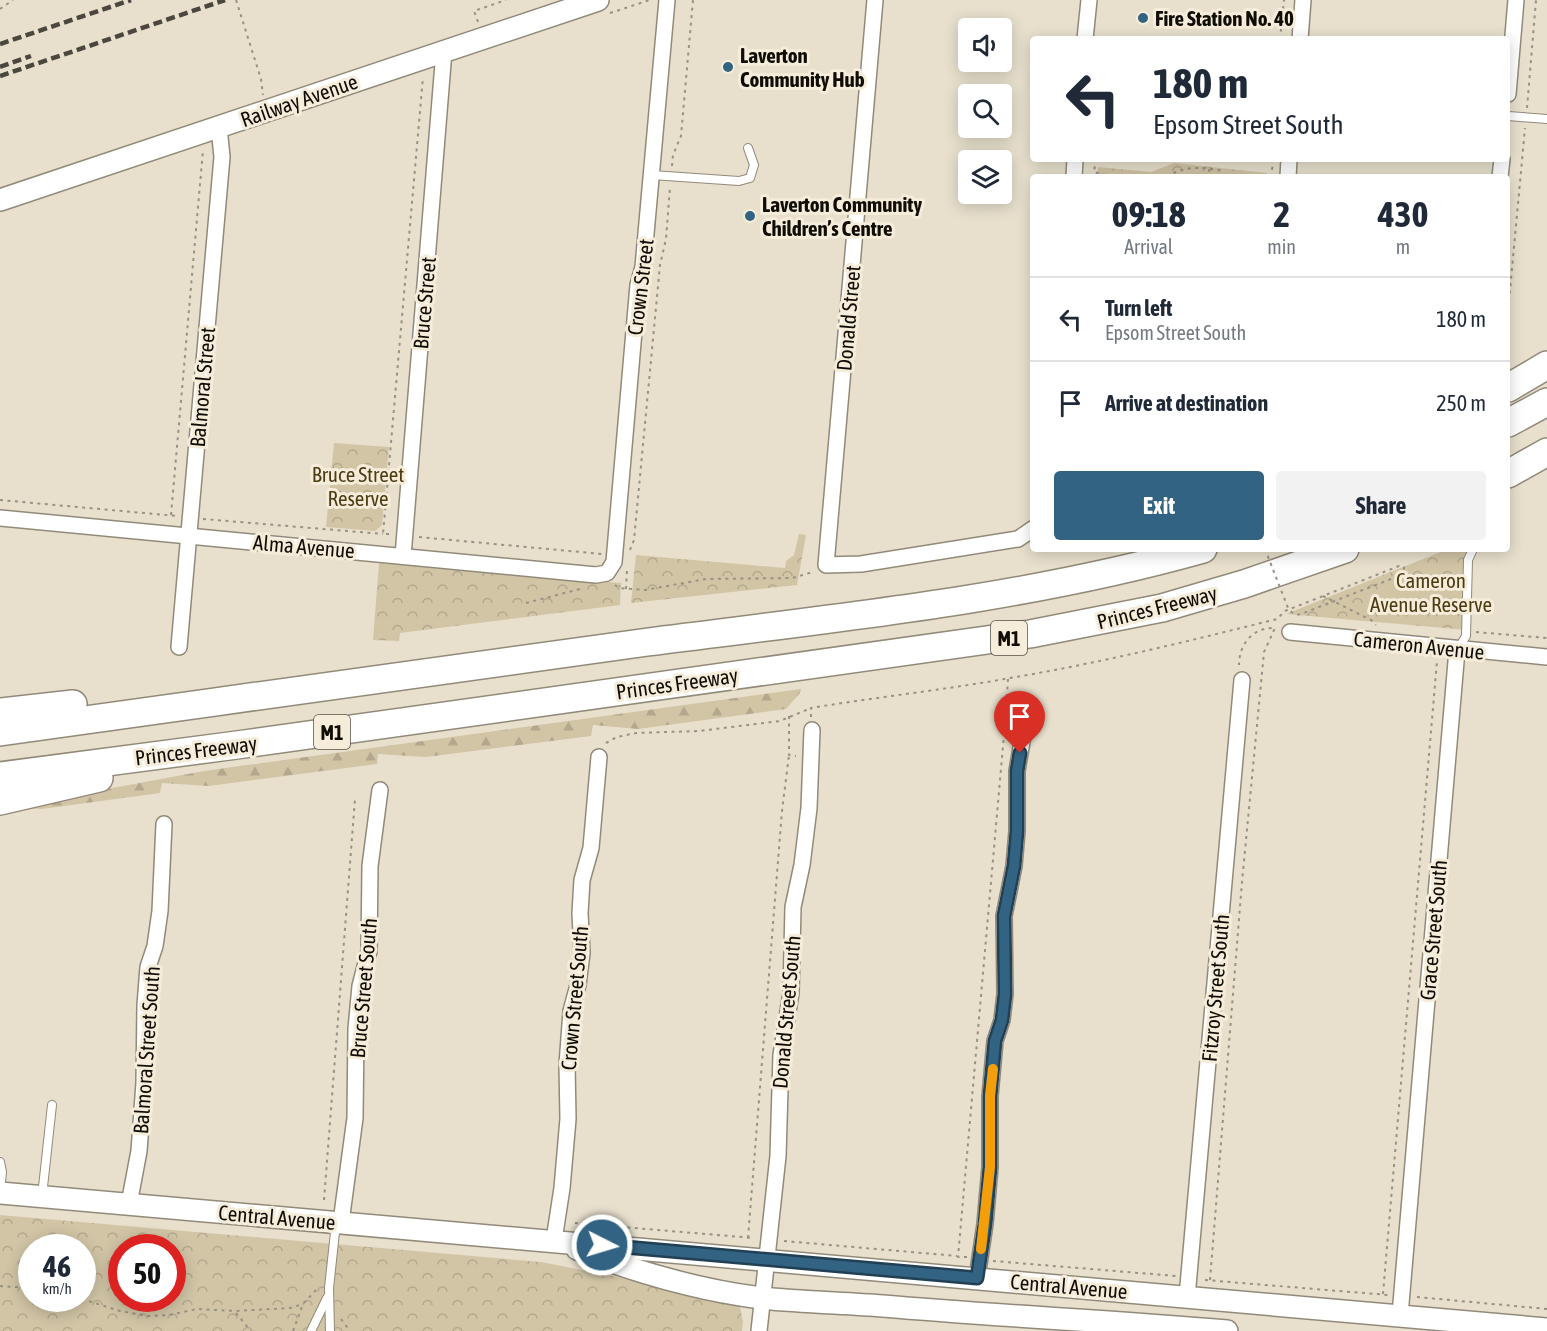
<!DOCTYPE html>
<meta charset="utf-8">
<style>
:root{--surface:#fff;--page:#f2f2f3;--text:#1f2937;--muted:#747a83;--line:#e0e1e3;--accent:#336382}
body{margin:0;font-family:"Asap Condensed",sans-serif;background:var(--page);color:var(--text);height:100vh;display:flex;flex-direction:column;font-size:22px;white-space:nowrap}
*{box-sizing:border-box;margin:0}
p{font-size:20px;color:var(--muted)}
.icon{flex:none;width:33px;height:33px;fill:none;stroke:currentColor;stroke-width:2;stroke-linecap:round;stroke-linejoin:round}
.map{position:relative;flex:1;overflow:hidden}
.details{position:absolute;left:1030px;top:174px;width:480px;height:378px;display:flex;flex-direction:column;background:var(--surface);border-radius:6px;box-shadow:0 3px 15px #0003}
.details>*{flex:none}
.hud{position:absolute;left:1030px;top:36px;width:480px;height:126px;border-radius:6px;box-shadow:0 3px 15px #0003;background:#fff;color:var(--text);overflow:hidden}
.buttons{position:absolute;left:958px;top:18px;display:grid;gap:12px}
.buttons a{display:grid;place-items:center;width:54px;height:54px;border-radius:6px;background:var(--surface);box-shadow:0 3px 15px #0003;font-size:30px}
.speed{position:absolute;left:18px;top:1234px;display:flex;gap:12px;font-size:30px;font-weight:700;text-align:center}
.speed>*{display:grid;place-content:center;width:78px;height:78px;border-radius:50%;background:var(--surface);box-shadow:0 3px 15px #0003;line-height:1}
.speed small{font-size:15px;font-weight:400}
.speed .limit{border:9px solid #d22;background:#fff;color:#111}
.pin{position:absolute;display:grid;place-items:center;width:51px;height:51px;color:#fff;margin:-62px -26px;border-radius:50% 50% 50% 0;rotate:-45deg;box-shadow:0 0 6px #0007}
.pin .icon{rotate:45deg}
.me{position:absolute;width:66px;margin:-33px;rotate:95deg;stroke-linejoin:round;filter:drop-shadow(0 0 4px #0008)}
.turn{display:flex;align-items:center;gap:21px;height:126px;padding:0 24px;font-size:27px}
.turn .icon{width:78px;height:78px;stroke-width:2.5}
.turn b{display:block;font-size:42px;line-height:51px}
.eta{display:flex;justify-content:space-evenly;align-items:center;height:102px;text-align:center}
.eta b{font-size:36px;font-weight:700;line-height:42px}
.cta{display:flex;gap:12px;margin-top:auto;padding:12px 24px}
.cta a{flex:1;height:69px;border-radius:6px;background:var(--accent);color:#fff;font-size:24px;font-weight:700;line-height:69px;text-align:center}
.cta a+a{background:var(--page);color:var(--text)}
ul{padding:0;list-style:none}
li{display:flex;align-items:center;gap:18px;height:84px;padding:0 24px;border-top:2px solid var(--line)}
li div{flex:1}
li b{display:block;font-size:22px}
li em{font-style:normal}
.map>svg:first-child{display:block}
</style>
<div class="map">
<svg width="1547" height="1331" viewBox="0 0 1547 1331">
<defs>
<pattern id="forest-firs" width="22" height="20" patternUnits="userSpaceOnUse" patternTransform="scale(1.5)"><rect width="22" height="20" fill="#d2c5a6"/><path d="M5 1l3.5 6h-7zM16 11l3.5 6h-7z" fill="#b3a88d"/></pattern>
<pattern id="park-crowns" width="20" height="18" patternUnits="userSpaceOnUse" patternTransform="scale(1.5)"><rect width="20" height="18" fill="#d2c5a6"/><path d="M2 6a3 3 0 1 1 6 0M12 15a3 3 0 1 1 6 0" fill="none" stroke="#b3a88d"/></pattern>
</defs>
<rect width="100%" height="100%" fill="#e8e0cd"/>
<path fill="url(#forest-firs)" d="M801,689L800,693L786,709L638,729L593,725L591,736L426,757L378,754L377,764L209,786L162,783L160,793L42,809L16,808L53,799L204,771Z"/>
<g fill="url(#park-crowns)" fill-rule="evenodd">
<path d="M1174,163L1267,173L1266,177H1097L1098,167L1151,172Z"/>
<path d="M334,443L389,447L382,525L375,531L326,527Z"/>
<path d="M799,534L806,535L797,585L631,603L636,555L785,568L786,561L794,555Z"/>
<path d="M1448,549H1468L1467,630L1286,614Z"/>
<path d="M379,563L621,583L620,605L400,633L399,641L373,640Z"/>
<path d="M0,1215L541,1262L735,1300L744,1306L740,1307L743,1322L742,1331H0ZM32,1248H82V1299H32ZM122,1248H172V1299H122Z"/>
</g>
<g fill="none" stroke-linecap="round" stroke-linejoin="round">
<defs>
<g id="lane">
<path d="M1508,116L1547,119"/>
<path d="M652,175L739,181L750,178L754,165L748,148"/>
<path d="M1458,649L1466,636L1468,560L1473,549"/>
<path d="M0,1162L2,1172L0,1192"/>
<path d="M42,1196L52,1105"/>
<path d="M311,1331L327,1298"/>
<path d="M330,1331L329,1288L336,1223"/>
</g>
<g id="street">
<path d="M875,0L826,565L861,564L1018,539L1034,528"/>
<path d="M1085,39L1089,0"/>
<path d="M1300,39L1303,0"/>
<path d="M1508,94L1516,0"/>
<path d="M1074,177L1075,159"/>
<path d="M1288,177L1289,159"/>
<path d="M1500,177L1502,159"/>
<path d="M0,518L596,575L607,573L614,562L638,285L643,267L667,0"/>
<path d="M403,556L444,51"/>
<path d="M1290,632L1547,657"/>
<path d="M179,647L222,157L219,127"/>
<path d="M129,1204L139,1151L144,1083L145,1005L148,967L155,946L160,911L164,824"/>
<path d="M341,1222L355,1118L356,1029L360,986L369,951L370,866L380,790"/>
<path d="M554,1240L562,1188L568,1119L567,1065L571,1011L578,985L582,953L580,913L582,880L591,848L599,757"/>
<path d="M977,1278L985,1224L990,1167V1096L995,1041L1002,1020L1005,994L1004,916L1014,866L1017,831V771L1026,718"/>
<path d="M1187,1297L1242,680"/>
<path d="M1400,1315L1457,650"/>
<path d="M759,1331L778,1156L781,1055L791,993L793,907L802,865L809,808L812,730"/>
</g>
<g id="secondary">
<path d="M0,200L598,0"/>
<path d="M0,1193L1547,1329"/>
<path d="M577,1249C636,1272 698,1290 761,1298C802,1302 843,1303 883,1306C998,1316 1113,1321 1227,1331"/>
</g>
<g id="highway">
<path d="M1508,388L1547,365"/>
<path d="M1508,423L1547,402"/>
<path d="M1508,474L1547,452"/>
<path d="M0,712L73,704"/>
<path d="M0,732C216,702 432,671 648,642C834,618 1022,600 1203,549"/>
<path d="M0,776L237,745L1030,634L1162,608L1244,584L1345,549"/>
<path d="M0,801L99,778"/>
</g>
</defs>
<use href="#lane" stroke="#928a79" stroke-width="10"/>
<use href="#street" stroke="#928a79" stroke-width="18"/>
<use href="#secondary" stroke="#928a79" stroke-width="24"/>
<use href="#highway" stroke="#928a79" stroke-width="30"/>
<g stroke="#989284" stroke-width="2" stroke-dasharray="3 4.5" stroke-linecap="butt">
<path d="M236,0L261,79L263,95"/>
<path d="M0,9L13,0"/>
<path d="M610,13L650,0"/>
<path d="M478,22L474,11L506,0"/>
<path d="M1280,39L1284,0"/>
<path d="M1527,108L1536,0"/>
<path d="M1096,159L1094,172L1112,177"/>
<path d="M672,166L673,155L681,136L693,0"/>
<path d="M1209,169L1210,177"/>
<path d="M1167,177C1183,166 1200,167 1219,170L1225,177"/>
<path d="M1270,177L1273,165"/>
<path d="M1509,301L1525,128"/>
<path d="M0,500L177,516"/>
<path d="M171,515L203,150"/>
<path d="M203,519L383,534"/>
<path d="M389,534H383L423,77"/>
<path d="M419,537L602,554"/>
<path d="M630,550L634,540L660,265L666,239L670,187"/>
<path d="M615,585L619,588L645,590L706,579L792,578L813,572"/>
<path d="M626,589L627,570"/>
<path d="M1323,596L1371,620L1376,625"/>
<path d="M526,603L580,589"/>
<path d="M1476,632L1547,638"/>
<path d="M1008,679L1006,712L1011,714"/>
<path d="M789,716V755L796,756"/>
<path d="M811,717V708C877,697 944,690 1010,678C1100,663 1189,641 1277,619L1285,611L1399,566L1404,567V574"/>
<path d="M606,743L617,737L636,733L699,731L780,721L811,708"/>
<path d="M324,1200L355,799"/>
<path d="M575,1223L754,1238"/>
<path d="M748,1238L782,811L789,755"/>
<path d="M784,1241L957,1256"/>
<path d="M967,1257H958L1006,712"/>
<path d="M993,1261L1176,1276"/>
<path d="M1205,1280L1388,1295"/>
<path d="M1210,1280L1242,882L1264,652L1275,628C1253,627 1239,644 1239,665"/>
<path d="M0,1286L32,1288"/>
<path d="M1383,1294L1437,661"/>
<path d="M1417,1297L1547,1309"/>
<path d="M82,1299L120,1311L149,1316L169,1315L197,1309L235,1311L290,1308L303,1304"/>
<path d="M236,1313L251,1331"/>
<path d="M341,1319L350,1331"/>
<path d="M293,1331L303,1304L318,1288"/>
</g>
<use href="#lane" stroke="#fff" stroke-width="8"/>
<use href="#street" stroke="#fff" stroke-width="15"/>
<use href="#secondary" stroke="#fff" stroke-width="21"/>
<use href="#highway" stroke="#fff" stroke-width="27"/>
<g stroke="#4c473e" stroke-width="4.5" stroke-dasharray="9 4.5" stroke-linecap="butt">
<path d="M0,44L131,0"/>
<path d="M0,67L31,56"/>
<path d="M0,76L225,0"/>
</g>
<path stroke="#989284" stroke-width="2" stroke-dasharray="3 4.5" stroke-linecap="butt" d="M1265,549L1288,608C1292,613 1295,616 1301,614L1404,574"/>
</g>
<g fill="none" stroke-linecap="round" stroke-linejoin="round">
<defs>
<path id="route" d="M602,1245L977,1278L985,1224L990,1167V1096L995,1041L1002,1020L1005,994L1004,916L1014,866L1017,831V771L1020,753"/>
</defs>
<use href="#route" stroke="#214054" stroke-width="15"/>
<use href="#route" stroke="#336382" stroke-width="10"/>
<path stroke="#f59e0b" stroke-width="10" d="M981,1249L990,1167V1096L993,1069"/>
</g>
<g fill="#336382" stroke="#f5edda" stroke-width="2">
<circle cx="1143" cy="18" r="6"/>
<circle cx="728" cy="67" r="6"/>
<circle cx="750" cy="216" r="6"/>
</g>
<g text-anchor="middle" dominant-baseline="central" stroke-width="6" stroke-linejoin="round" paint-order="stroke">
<g fill="#f5edda" stroke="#555046" stroke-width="1.5">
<rect x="991" y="621" width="36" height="34" rx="4.5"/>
<rect x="314" y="715" width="36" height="34" rx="4.5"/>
</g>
<g font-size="20" font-weight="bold" fill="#100d07">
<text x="1009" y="638">M1</text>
<text x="332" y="732">M1</text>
</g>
<g font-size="21" font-weight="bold" fill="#100d07" stroke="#f5edda" text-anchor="start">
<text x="1155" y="18">Fire Station No. 40</text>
<text x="740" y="55">Laverton<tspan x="740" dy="24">Community Hub</tspan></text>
<text x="762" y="204">Laverton Community<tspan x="762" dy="24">Children’s Centre</tspan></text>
</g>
<g font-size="21" fill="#100d07" stroke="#f5edda">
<text transform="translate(299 100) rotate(-19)">Railway Avenue</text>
<text transform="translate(640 287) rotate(-83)">Crown Street</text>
<text transform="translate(424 303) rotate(-85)">Bruce Street</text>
<text transform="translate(848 318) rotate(-85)">Donald Street</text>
<text transform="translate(202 387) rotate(-85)">Balmoral Street</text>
<text transform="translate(304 546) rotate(5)">Alma Avenue</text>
<text transform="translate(1157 607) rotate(-14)">Princes Freeway</text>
<text transform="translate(1419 645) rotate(6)">Cameron Avenue</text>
<text transform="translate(677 683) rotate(-8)">Princes Freeway</text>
<text transform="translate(196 750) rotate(-7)">Princes Freeway</text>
<text transform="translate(1433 930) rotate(-85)">Grace Street South</text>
<text transform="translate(363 988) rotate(-85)">Bruce Street South</text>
<text transform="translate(1215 988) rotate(-85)">Fitzroy Street South</text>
<text transform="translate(574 998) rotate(-85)">Crown Street South</text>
<text transform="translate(786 1012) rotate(-85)">Donald Street South</text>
<text transform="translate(146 1050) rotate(-86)">Balmoral Street South</text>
<text transform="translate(277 1217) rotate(5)">Central Avenue</text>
<text transform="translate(1069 1286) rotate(5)">Central Avenue</text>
</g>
<g font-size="21" fill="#4b3c13" stroke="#f5edda">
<text x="358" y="474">Bruce Street<tspan x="358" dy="24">Reserve</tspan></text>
<text x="1431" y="580">Cameron<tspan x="1431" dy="24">Avenue Reserve</tspan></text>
</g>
</g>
</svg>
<div class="buttons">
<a><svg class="icon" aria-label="sound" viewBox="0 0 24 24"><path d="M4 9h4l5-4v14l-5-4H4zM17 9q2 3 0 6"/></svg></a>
<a><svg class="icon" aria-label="search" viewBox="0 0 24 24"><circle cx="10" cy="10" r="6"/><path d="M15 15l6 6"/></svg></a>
<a><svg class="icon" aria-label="layers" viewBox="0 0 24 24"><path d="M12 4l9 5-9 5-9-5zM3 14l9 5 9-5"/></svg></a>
</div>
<div class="speed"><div>46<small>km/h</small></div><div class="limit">50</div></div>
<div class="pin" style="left:1020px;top:753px;background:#d93025"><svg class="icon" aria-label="arrive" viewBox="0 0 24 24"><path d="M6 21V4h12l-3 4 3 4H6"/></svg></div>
<svg class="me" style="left:602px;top:1245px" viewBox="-20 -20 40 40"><circle r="17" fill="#336382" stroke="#fff" stroke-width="3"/><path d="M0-11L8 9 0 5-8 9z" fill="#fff"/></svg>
<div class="hud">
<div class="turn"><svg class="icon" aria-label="left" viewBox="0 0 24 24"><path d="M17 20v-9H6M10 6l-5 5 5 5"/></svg><div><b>180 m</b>Epsom Street South</div></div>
</div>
<section class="details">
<div class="eta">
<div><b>09:18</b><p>Arrival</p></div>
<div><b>2</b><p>min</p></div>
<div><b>430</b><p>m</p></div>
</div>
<ul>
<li><svg class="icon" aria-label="left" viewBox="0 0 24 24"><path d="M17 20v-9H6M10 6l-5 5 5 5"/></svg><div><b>Turn left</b><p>Epsom Street South</p></div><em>180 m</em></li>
<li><svg class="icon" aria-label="arrive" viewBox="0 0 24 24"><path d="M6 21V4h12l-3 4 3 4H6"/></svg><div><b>Arrive at destination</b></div><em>250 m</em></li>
</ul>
<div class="cta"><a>Exit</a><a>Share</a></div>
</section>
</div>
